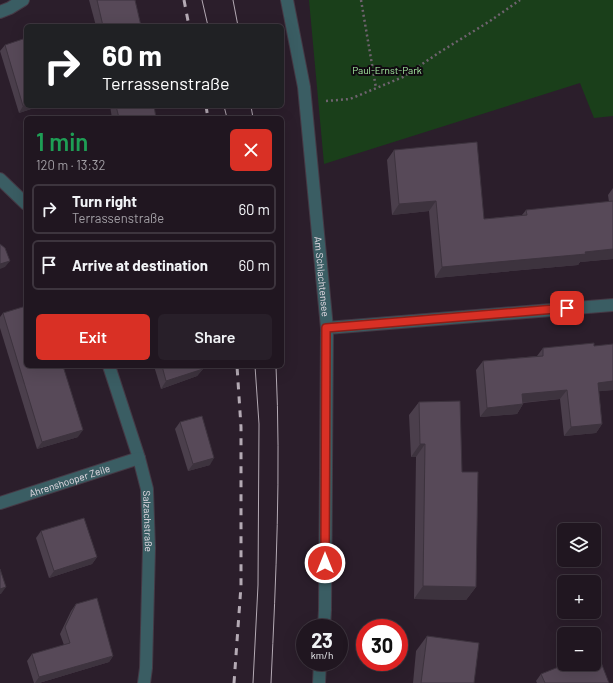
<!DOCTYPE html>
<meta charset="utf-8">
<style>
:root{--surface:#201620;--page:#281f29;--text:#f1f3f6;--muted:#a29fa5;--line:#3d353e;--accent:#d93025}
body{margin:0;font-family:Barlow,sans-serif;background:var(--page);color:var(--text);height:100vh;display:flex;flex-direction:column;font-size:15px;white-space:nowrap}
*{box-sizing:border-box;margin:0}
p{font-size:13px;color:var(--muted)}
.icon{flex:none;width:22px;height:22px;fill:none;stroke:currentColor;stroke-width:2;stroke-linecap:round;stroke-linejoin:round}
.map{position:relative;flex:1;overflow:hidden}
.drawer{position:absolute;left:24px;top:116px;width:260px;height:252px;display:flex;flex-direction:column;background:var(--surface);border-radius:6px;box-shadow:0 4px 16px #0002,0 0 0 1px var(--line)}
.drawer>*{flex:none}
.hud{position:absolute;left:24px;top:24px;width:260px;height:84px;border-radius:6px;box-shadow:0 4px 16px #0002,0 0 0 1px var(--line);background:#202124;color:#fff;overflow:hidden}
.tools{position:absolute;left:557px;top:523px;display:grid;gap:8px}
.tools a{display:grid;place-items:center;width:44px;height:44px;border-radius:6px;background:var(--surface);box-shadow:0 4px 16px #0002,0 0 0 1px var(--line);font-size:20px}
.speed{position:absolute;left:296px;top:619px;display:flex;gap:8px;font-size:20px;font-weight:700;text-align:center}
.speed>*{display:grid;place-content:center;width:52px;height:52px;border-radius:50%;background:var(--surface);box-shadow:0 4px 16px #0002,0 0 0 1px var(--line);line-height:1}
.speed small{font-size:10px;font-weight:400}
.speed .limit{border:6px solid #d22;background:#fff;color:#111}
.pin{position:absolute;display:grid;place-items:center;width:34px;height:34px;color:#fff;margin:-17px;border-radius:8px;box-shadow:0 2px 6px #0006}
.me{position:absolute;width:44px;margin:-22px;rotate:0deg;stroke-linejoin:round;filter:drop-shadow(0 0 3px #0008)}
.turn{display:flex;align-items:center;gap:14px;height:84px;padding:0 12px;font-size:18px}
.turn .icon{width:52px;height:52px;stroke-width:2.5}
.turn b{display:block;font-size:28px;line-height:34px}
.round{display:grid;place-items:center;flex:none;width:42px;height:42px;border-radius:6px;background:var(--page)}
.summary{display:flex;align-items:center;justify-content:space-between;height:68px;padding:0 12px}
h1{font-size:24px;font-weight:600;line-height:30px;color:#1e9e55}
.action{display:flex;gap:8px;margin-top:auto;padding:8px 12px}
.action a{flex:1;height:46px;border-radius:6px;background:var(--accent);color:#fff;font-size:16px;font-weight:600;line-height:46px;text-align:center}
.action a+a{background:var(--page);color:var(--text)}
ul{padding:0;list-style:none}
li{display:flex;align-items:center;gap:12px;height:50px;margin:0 8px 6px;padding:0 4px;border:2px solid var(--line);border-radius:6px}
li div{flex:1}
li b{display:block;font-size:15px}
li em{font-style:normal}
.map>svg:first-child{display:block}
</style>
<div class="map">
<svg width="613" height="683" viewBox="0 0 613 683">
<rect width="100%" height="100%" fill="#2b1e2b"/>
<path fill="#1a3f1a" d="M309,0H613V116L594,118L580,83L324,164Z"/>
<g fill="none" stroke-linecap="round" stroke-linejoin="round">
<defs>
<g id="street">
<path id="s1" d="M287,0L304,87L327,328L325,610L324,628"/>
<path d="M0,12L10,8L23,0"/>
<path d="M0,179L26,204"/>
<path d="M327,328L613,305"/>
<path id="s2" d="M109,366L139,458L147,489L149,548L146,668L144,683"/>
<path id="s3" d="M0,503L139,458"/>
<path d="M319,683L320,662"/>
</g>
</defs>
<use href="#street" stroke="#453945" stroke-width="14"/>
<g stroke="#6f636f" stroke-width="2.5" stroke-dasharray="2 3" stroke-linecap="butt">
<path d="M361,0L376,88"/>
<path d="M326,101L350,99L403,77L440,52L490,21L520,0"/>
</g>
<use href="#street" stroke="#3a5d63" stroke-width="12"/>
<g stroke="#b4aab4" stroke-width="1">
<path d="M202,0L208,26"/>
<path d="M233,0L238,26"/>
<path d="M224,106L227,118"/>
<path d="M251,106L253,118"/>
<path d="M253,683L258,585L259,424L255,366"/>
<path d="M271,683C276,577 281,472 276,366"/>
</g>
<g stroke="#b4aab4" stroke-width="3" stroke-dasharray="7 7" stroke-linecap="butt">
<path d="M184,0L189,26"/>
<path d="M206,106L208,118"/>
<path d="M234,683L241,586V427L237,366"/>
</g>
</g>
<g fill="#4b3f4c">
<path d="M89,0H135L141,26H96Z"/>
<path d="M5,45L26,106H38L37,107L19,113L0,51Z"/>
<path d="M110,106H154L156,118H112Z"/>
<path d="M394,150L484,219L522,215L526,210L609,202L608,195L613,188V259L580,262L578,265L435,278L429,211L392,215L387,160Z"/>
<path d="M3,313L78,437L37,449L0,328V317Z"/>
<path d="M594,346L613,390L599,391L602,424L596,433L564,436L560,399L523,403V404L517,414L480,417L476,370L483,361L537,356L543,348Z"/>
<path d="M154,366H202L203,369L197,376L161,389Z"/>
<path d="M419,402L462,472L476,587L466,600L414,599L416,457H411L409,415Z"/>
<path d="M180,422L210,465L188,471L175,429Z"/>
<path d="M41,531L97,557L92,564L49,578L36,538Z"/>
<path d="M76,604L113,656L109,662L39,683H34L27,661L32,654L64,645L60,634L71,611Z"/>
<path d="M427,636L474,683H413L416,651Z"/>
<path d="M541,674L609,683H537L536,681Z"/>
</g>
<g fill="#3d333e">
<path d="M26,105V106H38L37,107L19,113L23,106Z"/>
<path d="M436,201L429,211L392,215L399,204Z"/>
<path d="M613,249V259L580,262L578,265L435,278L442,267Z"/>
<path d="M10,261L5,267L0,269V264Z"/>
<path d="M203,369L197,376L161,389L166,381Z"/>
<path d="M613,381V390L592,392L598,383Z"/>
<path d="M567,390L560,399L516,403L522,394Z"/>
<path d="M523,404L517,414L480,417L487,408Z"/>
<path d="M602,424L596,433L564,436L571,427Z"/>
<path d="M83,430L78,437L37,449L42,442Z"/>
<path d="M420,444H425L416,457H411Z"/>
<path d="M214,458L210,465L188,471L193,464Z"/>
<path d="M97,557L92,564L49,578L54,571Z"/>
<path d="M423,586L476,587L466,600L414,599Z"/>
<path d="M6,587L1,594H0V589Z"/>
<path d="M113,656L109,662L39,683H35L39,677Z"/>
</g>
<g fill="#574958" stroke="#3d333e">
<path d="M97,0H135L141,26H103Z"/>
<path d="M26,38V105L23,106L5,45Z"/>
<path d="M116,106H154L156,118H119Z"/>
<path d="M477,142L484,219L527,215L526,210L613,201V249L585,252L586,254L442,267L436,201L399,204L394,150Z"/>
<path d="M0,244L5,248L10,261L0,264Z"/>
<path d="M26,306V366H63L83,430L42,442L3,313Z"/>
<path d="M594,343V346L613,344V381L598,383L602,424L571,427L567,390L522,394L523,404L487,408L483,361L543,356V348Z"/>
<path d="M162,366H202L203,369L166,381Z"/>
<path d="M460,401L462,472H478L476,587L423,586L425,444H420L419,402Z"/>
<path d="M202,416L214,458L193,464L180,422Z"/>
<path d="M84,518L97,557L54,571L41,531Z"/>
<path d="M0,569L6,587L0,589Z"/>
<path d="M97,598L113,656L39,677L32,654L70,643L65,627L76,604Z"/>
<path d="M427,636L479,643L474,683H421Z"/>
<path d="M597,652L609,683H545L541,674L566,664H594V653Z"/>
</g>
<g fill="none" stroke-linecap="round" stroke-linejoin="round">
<defs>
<path id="route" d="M325,563L326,328L567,308"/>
</defs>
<use href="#route" stroke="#8d1f18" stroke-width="10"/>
<use href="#route" stroke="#d93025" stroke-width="7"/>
</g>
<g text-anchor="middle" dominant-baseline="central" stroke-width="4" stroke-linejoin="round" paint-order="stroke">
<g font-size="10" fill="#a7eda4" stroke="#100a10">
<text x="387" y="70">Paul-Ernst-Park</text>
</g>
<g font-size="10" fill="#e5dce5" stroke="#100a10">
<text stroke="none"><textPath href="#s1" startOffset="279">Am Schlachtensee</textPath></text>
<text stroke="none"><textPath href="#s3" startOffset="73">Ahrenshooper Zeile</textPath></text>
<text stroke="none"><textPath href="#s2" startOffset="161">Salzachstraße</textPath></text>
</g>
</g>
</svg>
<div class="tools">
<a><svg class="icon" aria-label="layers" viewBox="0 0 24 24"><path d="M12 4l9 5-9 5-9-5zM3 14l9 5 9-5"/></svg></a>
<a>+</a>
<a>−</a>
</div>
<div class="speed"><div>23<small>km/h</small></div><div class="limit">30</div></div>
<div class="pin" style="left:567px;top:308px;background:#d93025"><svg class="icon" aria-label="arrive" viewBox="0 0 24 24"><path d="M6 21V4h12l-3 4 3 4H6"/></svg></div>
<svg class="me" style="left:325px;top:563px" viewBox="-20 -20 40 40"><circle r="17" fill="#d93025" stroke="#fff" stroke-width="3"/><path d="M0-11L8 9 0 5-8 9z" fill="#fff"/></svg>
<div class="hud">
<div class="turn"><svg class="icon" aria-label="right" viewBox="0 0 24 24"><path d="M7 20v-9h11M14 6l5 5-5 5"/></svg><div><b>60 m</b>Terrassenstraße</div></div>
</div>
<section class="drawer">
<div class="summary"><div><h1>1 min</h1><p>120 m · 13:32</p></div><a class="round" style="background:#d93025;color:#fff"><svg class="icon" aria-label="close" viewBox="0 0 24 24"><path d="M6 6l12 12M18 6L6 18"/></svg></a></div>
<ul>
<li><svg class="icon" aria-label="right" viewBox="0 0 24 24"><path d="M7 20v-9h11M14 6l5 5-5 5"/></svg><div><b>Turn right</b><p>Terrassenstraße</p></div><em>60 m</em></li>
<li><svg class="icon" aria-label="arrive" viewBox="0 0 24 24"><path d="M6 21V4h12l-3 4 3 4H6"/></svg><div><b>Arrive at destination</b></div><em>60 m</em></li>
</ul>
<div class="action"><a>Exit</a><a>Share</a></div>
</section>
</div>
